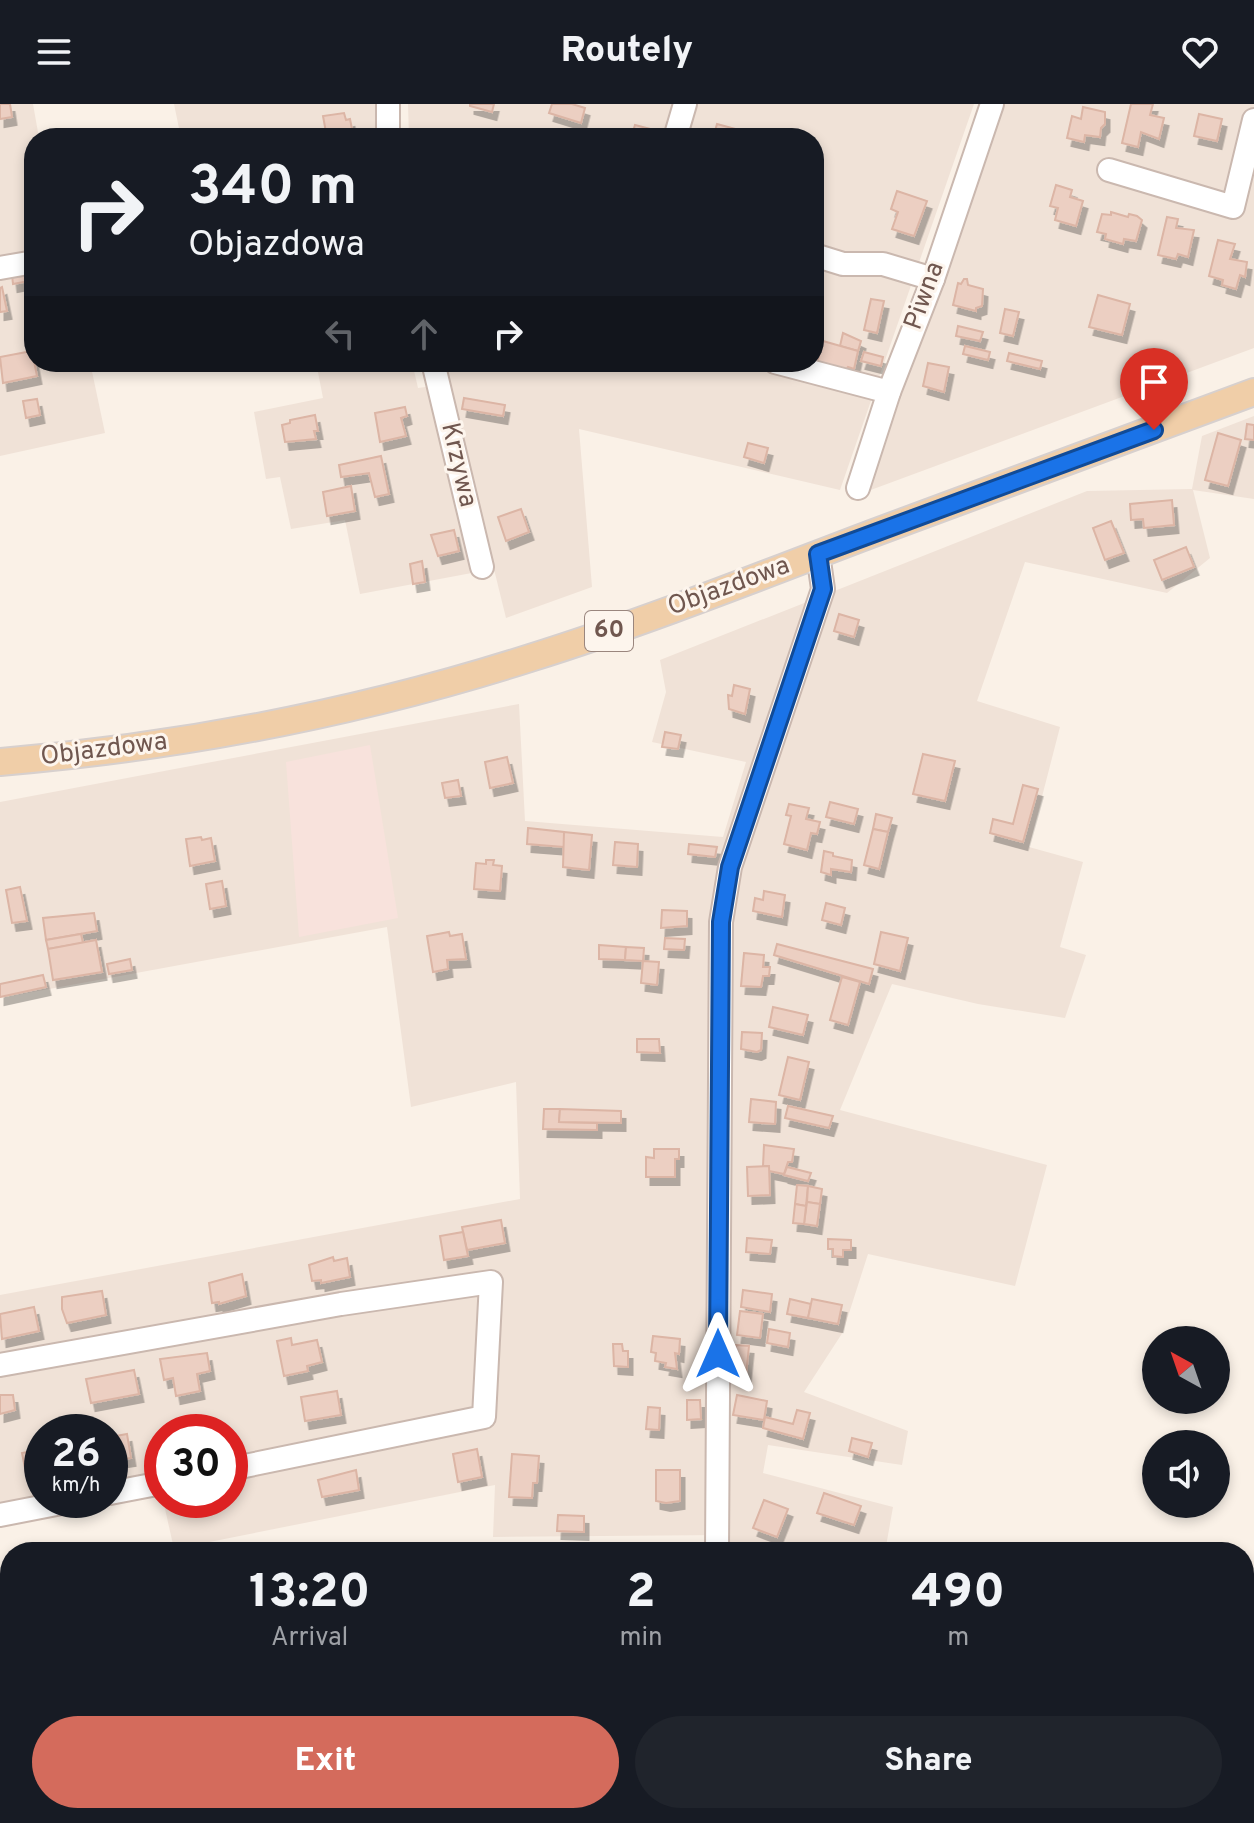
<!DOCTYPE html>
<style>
:root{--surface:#171b24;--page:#20242c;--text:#f1f3f6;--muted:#9ea1a6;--accent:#d46b5c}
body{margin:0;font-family:Overpass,sans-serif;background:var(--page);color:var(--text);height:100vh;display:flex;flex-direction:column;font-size:30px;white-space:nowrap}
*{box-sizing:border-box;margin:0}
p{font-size:26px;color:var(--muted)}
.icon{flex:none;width:44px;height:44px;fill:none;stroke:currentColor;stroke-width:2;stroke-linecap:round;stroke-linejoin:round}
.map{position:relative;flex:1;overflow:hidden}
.drawer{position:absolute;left:0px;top:1438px;width:1254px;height:282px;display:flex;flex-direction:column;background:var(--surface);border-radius:32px 32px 0 0;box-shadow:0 4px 12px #0003}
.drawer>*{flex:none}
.banner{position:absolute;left:24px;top:24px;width:800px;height:244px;border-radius:32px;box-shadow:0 4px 12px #0003;background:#171b24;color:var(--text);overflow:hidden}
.needle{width:52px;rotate:320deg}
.buttons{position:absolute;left:1142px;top:1222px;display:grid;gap:16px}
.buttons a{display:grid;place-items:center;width:88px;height:88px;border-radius:50%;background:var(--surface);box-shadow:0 4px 12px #0003;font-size:40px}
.speed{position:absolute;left:24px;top:1310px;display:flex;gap:16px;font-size:40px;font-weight:700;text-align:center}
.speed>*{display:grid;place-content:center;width:104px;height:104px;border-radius:50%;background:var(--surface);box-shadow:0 4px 12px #0003;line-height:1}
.speed small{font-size:20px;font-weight:400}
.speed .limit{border:12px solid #d22;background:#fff;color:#111}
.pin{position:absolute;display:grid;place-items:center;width:68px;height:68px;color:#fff;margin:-82px -34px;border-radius:50% 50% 50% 0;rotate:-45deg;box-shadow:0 0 8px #0007}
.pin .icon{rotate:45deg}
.me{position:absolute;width:88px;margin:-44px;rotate:0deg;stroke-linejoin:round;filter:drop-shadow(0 0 6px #0008)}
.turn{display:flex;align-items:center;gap:28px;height:168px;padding:0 32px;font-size:36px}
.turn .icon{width:104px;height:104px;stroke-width:2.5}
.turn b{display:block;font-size:56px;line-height:68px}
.lanes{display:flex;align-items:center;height:76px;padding:0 32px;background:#0003;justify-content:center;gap:40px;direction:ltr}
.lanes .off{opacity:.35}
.eta{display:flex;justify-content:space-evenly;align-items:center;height:136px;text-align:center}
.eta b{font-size:48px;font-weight:800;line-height:56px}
.button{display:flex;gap:16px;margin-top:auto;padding:16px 32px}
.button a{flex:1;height:92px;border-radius:48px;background:var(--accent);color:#fff;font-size:32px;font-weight:800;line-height:92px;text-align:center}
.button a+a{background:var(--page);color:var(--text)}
header{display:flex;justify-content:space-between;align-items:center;height:104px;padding:0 32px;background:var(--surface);font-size:36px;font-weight:800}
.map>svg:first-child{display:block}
</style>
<header><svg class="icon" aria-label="menu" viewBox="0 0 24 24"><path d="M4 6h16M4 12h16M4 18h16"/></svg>Routely<svg class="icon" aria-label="heart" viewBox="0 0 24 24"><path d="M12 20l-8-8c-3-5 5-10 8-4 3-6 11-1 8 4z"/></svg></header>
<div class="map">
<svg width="1254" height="1719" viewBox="0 0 1254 1719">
<defs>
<filter id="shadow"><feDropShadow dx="4.5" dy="8" stdDeviation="0" flood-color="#0004"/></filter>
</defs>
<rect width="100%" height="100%" fill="#faf1e7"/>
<g fill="#f0e2d7">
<path d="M0,0H33L39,34H34V258H90L105,329L0,352Z"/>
<path d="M174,0H375L376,34H234L231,25L181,34Z"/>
<path d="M408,0H974L840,386L579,325L592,483L506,514L443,258H814V34H409Z"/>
<path d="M1003,0H1254V244L868,387Z"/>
<path d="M316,258H412L418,284L433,282L477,468L360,490L345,416L291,425L280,373L266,375L254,308L323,294Z"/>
<path d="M1254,312V395L1193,386L1210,454L1167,489L1025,458L977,597L1060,623L1029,743L1083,758L1060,843L1086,851L1065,914L978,900L892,880L840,1006L1047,1061L1015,1182L868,1150L843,1228L804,1288L908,1327L902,1361L768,1341L763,1369L893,1403L885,1448H727L726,1431L493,1433L495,1381L174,1445L163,1396H230V1328H162V1390L157,1368L110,1378V1328H42V1391L0,1399V1191L520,1095L516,978L411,1003L387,823L0,894V698L519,600L525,717L723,733L746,658L652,638L666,588L660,556L1087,387L1192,385L1202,332Z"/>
<path d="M577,1710H900L899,1719H578Z"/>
</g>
<path fill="#f8e2dc" d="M370,641L398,814L299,833L286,658Z"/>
<g fill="#eccfc2" stroke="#dcb5a5" stroke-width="2" filter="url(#shadow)">
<path d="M0,0H10L12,13L0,15Z"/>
<path d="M470,0H494L492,8L470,2Z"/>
<path d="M552,0H572L585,4L581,19L549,9Z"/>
<path d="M1131,0H1153L1150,11L1164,14L1159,35L1141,28L1138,43L1122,39Z"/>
<path d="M1083,3L1105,8V20L1101,24L1100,33L1085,31L1084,38L1067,34L1072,12L1081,15Z"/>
<path d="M344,9L346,16L350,15L353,30L327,34L323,12Z"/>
<path d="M1199,10L1222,15L1217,37L1194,32Z"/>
<path d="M717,20L750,29L749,34H713Z"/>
<path d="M635,21L658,27L656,34H631Z"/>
<path d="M1056,81L1072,86L1070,93L1083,97L1076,122L1055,116L1058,104L1050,102Z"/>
<path d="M897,87L927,97L914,132L892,125L898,108L891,105Z"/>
<path d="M1111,108L1128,113L1129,110L1137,112L1142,116L1136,137L1124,135L1123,140L1105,135L1106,130L1097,128L1102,110L1111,111Z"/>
<path d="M1167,113L1178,115L1176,124L1194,126L1188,153L1178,150L1176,155L1158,151Z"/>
<path d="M1218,136L1235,140L1230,155L1247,158L1245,173L1240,171L1236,185L1222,181L1223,176L1209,172Z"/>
<path d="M34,167V176L13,180L12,171Z"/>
<path d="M964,175H967L968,181L983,185L982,202L976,204V207L953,201L958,179L961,180Z"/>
<path d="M2,183L7,207L0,208V184Z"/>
<path d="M1098,191L1130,200L1122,231L1089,223Z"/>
<path d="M871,195L884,197L877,229L864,226Z"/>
<path d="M1005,205L1019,208L1013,232L1000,229Z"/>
<path d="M958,222L983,228L980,237L956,232Z"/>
<path d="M843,229L861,237L858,247L840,242Z"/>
<path d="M814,235L823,237L817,259L814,258Z"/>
<path d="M823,237L858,247L854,265L848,263L845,267L817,259Z"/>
<path d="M965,242L990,248L988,256L963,250Z"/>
<path d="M32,247L37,272L3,279L0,253Z"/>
<path d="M864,248L883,253L881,262L861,257Z"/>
<path d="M1009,249L1042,257L1040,265L1007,257Z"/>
<path d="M928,259L949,263L944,288L923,282Z"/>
<path d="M464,294L505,301L503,312L462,305Z"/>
<path d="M37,295L40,311L26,314L23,297Z"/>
<path d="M405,303L407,312L401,314L406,332L380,338L375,309Z"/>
<path d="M315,311L318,327H314L316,335L285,338L282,321L290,319V316Z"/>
<path d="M1247,320L1254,321V336L1245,335Z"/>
<path d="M1218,329L1241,336L1228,382L1205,376Z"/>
<path d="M748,339L768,344L764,359L744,353Z"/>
<path d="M381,352L389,390L375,393L369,369L341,373L339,361Z"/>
<path d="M351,382L355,407L327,412L323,388Z"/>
<path d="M1172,396L1174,421L1144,424L1143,415L1131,416L1130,400Z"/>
<path d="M521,405L529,428L506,437L498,413Z"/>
<path d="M1111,417L1124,449L1105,456L1093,424Z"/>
<path d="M454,426L459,447L438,452L431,431Z"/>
<path d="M1186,443L1194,463L1162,476L1154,456Z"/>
<path d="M422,457L425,478L413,480L410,460Z"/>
<path d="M839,510L859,516L854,533L834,527Z"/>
<path d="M734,581L750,585L745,610L729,605L728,591L732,592Z"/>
<path d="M665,628L681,631L678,645L662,643Z"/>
<path d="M923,650L955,657L945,697L913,690Z"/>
<path d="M507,653L513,679L490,684L485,658Z"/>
<path d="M458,676L461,692L445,694L442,679Z"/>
<path d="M1023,681L1038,685L1023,738L990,729L993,715L1013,720Z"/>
<path d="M830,698L858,705L854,720L826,713Z"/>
<path d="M789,700L809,704L806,715L820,718L817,730L811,729L807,746L784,740L791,712L786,711Z"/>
<path d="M876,710L892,714L888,728L873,725Z"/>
<path d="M528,724L564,728V743L527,740Z"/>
<path d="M873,725L888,728L879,765L864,761Z"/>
<path d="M564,728L592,731L589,766L563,763Z"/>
<path d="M201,733L202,736L211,734L215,757L190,762L186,735Z"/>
<path d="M615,738L638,740L637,763L613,761Z"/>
<path d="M689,740L717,743L715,753L688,750Z"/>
<path d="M824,747L833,749V752L852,756L851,768L831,765V771L821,768Z"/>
<path d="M486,756H494L493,761L502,762L500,787L474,785L476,759L486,760Z"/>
<path d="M222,777L226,802L210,805L206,780Z"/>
<path d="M20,783L27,817L12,819L6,786Z"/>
<path d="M764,787L785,791L782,813L753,807L755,794L763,796Z"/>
<path d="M826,799L845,804L841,821L822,816Z"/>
<path d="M662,806L687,807V822L661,824Z"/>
<path d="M94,809L97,827L46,836L43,814Z"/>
<path d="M449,828L450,832L462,830L466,855L447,856L448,865L433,868L427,832Z"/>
<path d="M881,828L908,834L900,867L874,860Z"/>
<path d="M81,830L83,839L48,845L46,836Z"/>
<path d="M665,834L685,835L684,846L664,845Z"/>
<path d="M96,836L102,868L53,876L48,845Z"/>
<path d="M777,840L873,865L869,880L774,851Z"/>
<path d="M599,841L626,843L625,856L599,855Z"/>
<path d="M626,843L644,844L643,857L625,856Z"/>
<path d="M744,849L764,851L763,863H770L769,872H763L761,883L741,882Z"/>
<path d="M130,855L132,866L109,870L107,860Z"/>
<path d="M643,857L659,858L657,881L641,879Z"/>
<path d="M43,871L46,883L0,893V880Z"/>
<path d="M842,873L860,878L848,921L830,916Z"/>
<path d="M773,903L808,911L803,931L769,923Z"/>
<path d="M742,928L762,929L761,946L757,948L741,945Z"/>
<path d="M637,935H659L660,949L637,948Z"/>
<path d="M788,953L809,958L800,996L779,991Z"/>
<path d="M751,995L776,998L775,1020L749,1018Z"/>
<path d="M788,1002L833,1012L829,1024L785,1014Z"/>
<path d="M544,1005H560L559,1018L597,1019V1026L543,1025Z"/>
<path d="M560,1005L621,1007V1019L559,1018Z"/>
<path d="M764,1041L794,1045L792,1058H788L784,1070L769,1067V1062H763Z"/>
<path d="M654,1045H679V1055H675V1073H646V1053L654,1054Z"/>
<path d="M769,1062L770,1091L748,1092L747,1063Z"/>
<path d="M787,1063L811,1069L808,1077L784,1071Z"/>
<path d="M797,1081L808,1082L806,1102L795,1100Z"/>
<path d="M808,1082L822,1085L820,1100L807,1098Z"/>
<path d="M807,1098L820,1100L817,1122L804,1120Z"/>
<path d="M795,1100L806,1102L804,1120L793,1119Z"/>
<path d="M501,1116L505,1139L467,1146L462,1123Z"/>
<path d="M463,1128L468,1152L444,1156L440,1132Z"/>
<path d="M747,1134L772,1136L770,1150L746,1148Z"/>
<path d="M828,1135L851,1136V1146H843V1153L833,1152V1145H828Z"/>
<path d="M333,1153L334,1157L347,1154L350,1173L321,1179V1176L312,1177L309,1161Z"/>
<path d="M242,1170L246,1192L219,1200V1198L212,1199L209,1179Z"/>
<path d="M743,1186L772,1190L770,1208L741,1203Z"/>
<path d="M102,1187L106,1211L67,1219L62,1205V1193Z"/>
<path d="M790,1195L811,1200L808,1214L787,1210Z"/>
<path d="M812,1195L842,1201L838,1220L808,1214Z"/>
<path d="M34,1203L39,1227L2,1235L0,1210Z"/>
<path d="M740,1207L763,1210L760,1234L737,1231Z"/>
<path d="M769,1225L790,1229L788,1243L767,1239Z"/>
<path d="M653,1232L680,1235L679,1250L675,1249L677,1265L665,1263L666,1259L655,1257L656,1249L651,1248Z"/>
<path d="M291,1234L292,1241L317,1236L322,1258L307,1262L308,1267L284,1272L277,1237Z"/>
<path d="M613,1240H622L623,1247H628V1263L614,1262Z"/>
<path d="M736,1241L749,1242L746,1271L733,1270Z"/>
<path d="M207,1249L210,1267L197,1270L200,1287L176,1292L173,1274L164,1276L160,1255Z"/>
<path d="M134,1266L139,1290L91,1299L86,1275Z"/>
<path d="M337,1287L341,1311L305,1317L301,1293Z"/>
<path d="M0,1291H13L15,1306L0,1310Z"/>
<path d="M737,1291L767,1297L764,1316L733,1311Z"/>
<path d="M687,1296H700L701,1315L687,1316Z"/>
<path d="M648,1303L660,1304L659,1326L646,1325Z"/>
<path d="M797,1306L810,1309L803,1335L763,1324L765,1313L793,1320Z"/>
<path d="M127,1330L131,1354L110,1357V1333Z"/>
<path d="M852,1334L872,1339L868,1353L849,1347Z"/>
<path d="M42,1345V1366L26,1369L22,1349Z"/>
<path d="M477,1345L482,1373L458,1378L453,1350Z"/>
<path d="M512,1350L539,1352L537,1379H533L532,1394L509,1393Z"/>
<path d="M356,1366L359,1386L322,1393L318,1376Z"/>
<path d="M656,1366H680V1397L666,1399L656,1397Z"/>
<path d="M824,1389L861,1402L854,1421L817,1409Z"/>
<path d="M764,1396L788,1405L777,1433L753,1424Z"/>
<path d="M558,1411L584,1412V1428L557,1427Z"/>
<rect x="613" y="1710" width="18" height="9"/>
<path d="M656,1710H679V1718L657,1719Z"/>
</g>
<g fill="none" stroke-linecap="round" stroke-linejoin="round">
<defs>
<g id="minor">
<path d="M388,0V34"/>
<path d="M675,34L685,0"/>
<path d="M1109,66L1233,103L1254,16"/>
<path d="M814,151L843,160H883L933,175"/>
<path d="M0,164L34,158"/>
<path d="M433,258L482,463"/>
<path d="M775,258L889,288"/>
<path d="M858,384L889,288L933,175L992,0"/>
<path d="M0,1261L341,1200L491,1178L484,1313L230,1365"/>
<path d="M110,1389L162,1379"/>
<path d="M0,1411L77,1396"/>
<path d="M717,1448L721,818L730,763L823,485L818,450"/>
<path d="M0,1695L10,1693"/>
<path d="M718,1710V1719"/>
</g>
<path id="major" d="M0,658C179,643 358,609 530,554C645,518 758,473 871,430C998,383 1126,336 1254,288"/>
</defs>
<use href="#minor" stroke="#cab8af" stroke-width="26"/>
<use href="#major" stroke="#d7d0ce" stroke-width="30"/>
<use href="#minor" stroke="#fff" stroke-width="22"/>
<use href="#major" stroke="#f0cea8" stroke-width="26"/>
</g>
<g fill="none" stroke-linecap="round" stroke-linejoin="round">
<defs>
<path id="route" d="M718,1250L721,818L730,763L823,485L818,450L1154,326"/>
</defs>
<use href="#route" stroke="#114b97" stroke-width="20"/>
<use href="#route" stroke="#1a73e8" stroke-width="14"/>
</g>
<g text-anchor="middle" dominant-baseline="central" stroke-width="6" stroke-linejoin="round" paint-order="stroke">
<rect fill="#fdf5ed" stroke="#9a867e" stroke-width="2" x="585" y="507" width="48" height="40" rx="6"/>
<g font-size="24" font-weight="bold" fill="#70574f">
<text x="609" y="527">60</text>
</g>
<g font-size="26" fill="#70574f" stroke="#fdf5ed">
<text transform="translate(925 192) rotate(-70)">Piwna</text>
<text transform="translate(458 361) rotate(77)">Krzywa</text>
<text transform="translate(729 483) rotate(-20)">Objazdowa</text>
<text transform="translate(104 646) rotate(-7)">Objazdowa</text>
</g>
</g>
</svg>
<div class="buttons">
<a><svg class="needle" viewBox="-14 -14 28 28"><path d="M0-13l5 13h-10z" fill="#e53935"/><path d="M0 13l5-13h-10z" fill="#9ea1a6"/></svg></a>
<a><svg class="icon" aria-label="sound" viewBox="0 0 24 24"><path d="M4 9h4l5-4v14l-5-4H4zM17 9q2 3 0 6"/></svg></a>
</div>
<div class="speed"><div>26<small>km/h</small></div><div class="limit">30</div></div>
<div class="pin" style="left:1154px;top:326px;background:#d93025"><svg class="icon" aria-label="arrive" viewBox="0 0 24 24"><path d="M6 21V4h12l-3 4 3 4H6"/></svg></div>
<svg class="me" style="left:718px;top:1250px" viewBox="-20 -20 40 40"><path d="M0-17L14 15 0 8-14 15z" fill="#1a73e8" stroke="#fff" stroke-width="4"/></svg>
<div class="banner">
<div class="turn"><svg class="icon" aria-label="right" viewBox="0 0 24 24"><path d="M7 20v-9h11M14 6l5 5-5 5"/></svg><div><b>340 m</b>Objazdowa</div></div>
<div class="lanes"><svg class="icon off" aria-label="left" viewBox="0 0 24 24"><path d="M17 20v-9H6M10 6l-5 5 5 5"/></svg><svg class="icon off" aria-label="ahead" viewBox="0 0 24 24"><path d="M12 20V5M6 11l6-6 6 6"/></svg><svg class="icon" aria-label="right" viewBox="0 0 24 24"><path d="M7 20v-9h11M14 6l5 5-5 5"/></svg></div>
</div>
<section class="drawer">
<div class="eta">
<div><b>13:20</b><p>Arrival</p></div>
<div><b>2</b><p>min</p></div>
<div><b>490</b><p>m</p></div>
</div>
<div class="button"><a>Exit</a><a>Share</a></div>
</section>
</div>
